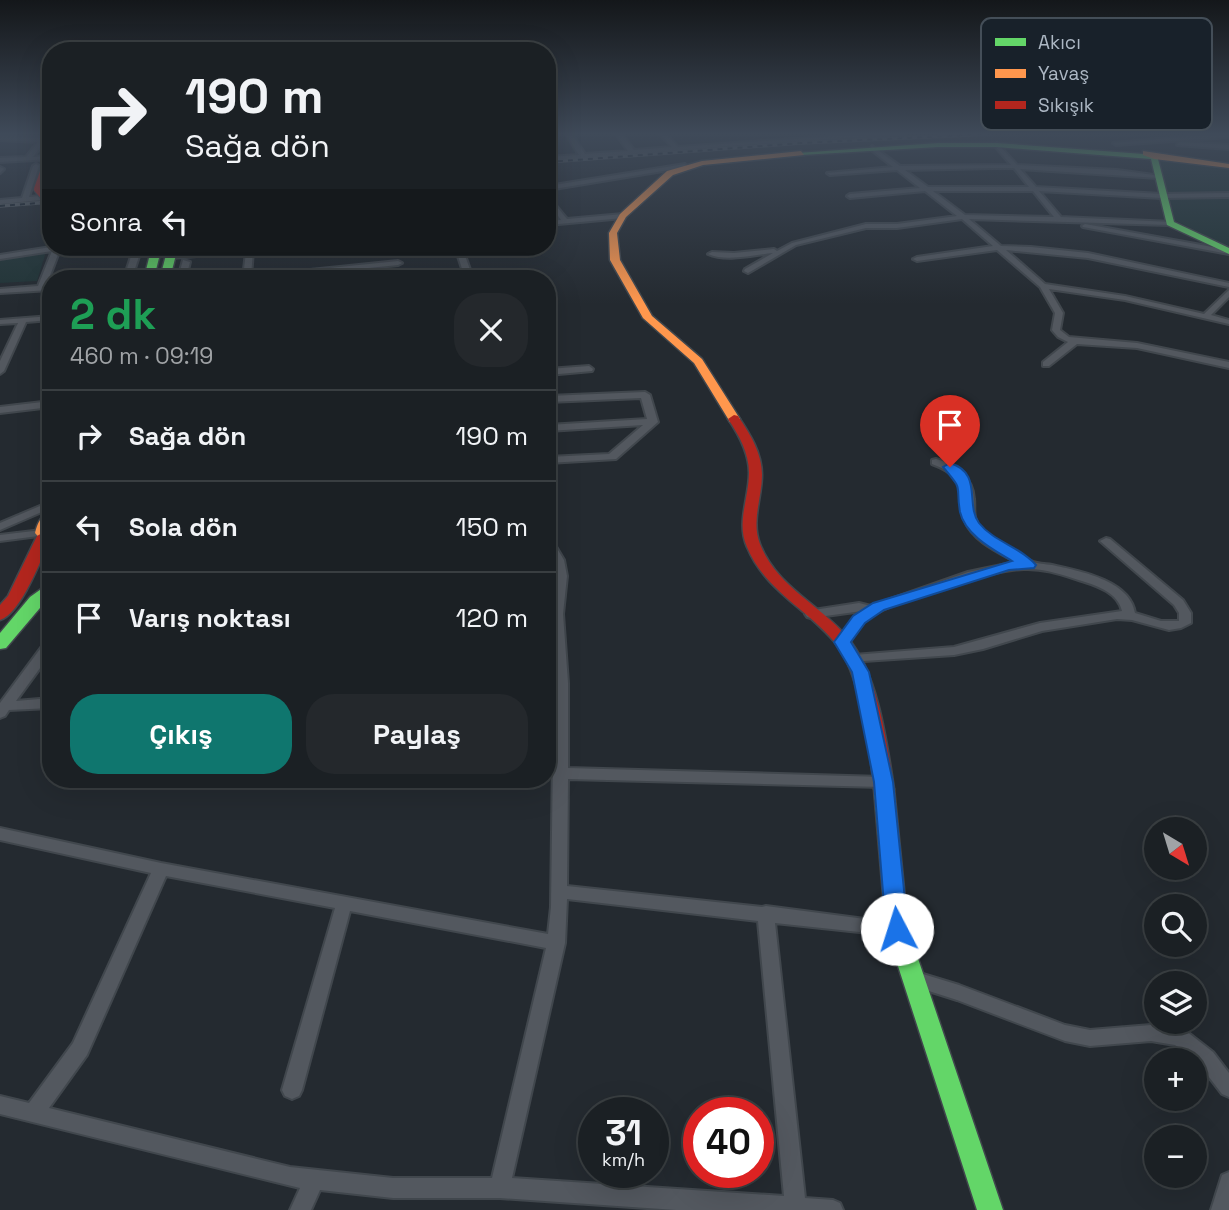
<!DOCTYPE html>
<html lang="tr">
<meta charset="utf-8">
<style>
:root{--surface:#1b2024;--page:#24282c;--text:#f1f3f6;--muted:#a0a3a6;--line:#393e41;--accent:#0f766e}
body{margin:0;font-family:"Space Grotesk",sans-serif;background:var(--page);color:var(--text);height:100vh;display:flex;flex-direction:column;font-size:26px;white-space:nowrap}
*{box-sizing:border-box;margin:0}
p{font-size:23px;color:var(--muted)}
.icon{flex:none;width:38px;height:38px;fill:none;stroke:currentColor;stroke-width:2;stroke-linecap:round;stroke-linejoin:round}
.map{position:relative;flex:1;overflow:hidden}
.side{position:absolute;left:42px;top:270px;width:514px;height:518px;display:flex;flex-direction:column;background:var(--surface);border-radius:28px;box-shadow:0 7px 28px #0002,0 0 0 2px var(--line)}
.side>*{flex:none}
.banner{position:absolute;left:42px;top:42px;width:514px;height:214px;border-radius:28px;box-shadow:0 7px 28px #0002,0 0 0 2px var(--line);background:#1b2024;color:var(--text);overflow:hidden}
.needle{width:46px;rotate:142deg}
.tools{position:absolute;left:1144px;top:817px;display:grid;gap:14px}
.tools a{display:grid;place-items:center;width:63px;height:63px;border-radius:50%;background:var(--surface);box-shadow:0 7px 28px #0002,0 0 0 2px var(--line);font-size:35px}
.speed{position:absolute;left:578px;top:1097px;display:flex;gap:14px;font-size:35px;font-weight:700;text-align:center}
.speed>*{display:grid;place-content:center;width:91px;height:91px;border-radius:50%;background:var(--surface);box-shadow:0 7px 28px #0002,0 0 0 2px var(--line);line-height:1}
.speed small{font-size:18px;font-weight:400}
.speed .limit{border:10px solid #d22;background:#fff;color:#111}
.pin{position:absolute;display:grid;place-items:center;width:60px;height:60px;color:#fff;margin:-72px -30px;border-radius:50% 50% 50% 0;rotate:-45deg;box-shadow:0 0 7px #0007}
.pin .icon{rotate:45deg}
.me{position:absolute;width:77px;margin:-38px;rotate:355deg;stroke-linejoin:round;filter:drop-shadow(0 0 5px #0008)}
.turn{display:flex;align-items:center;gap:24px;height:147px;padding:0 28px;font-size:32px}
.turn .icon{width:91px;height:91px;stroke-width:2.5}
.turn b{display:block;font-size:49px;line-height:60px}
.then{display:flex;align-items:center;height:66px;padding:0 28px;background:#0003;gap:14px;font-size:26px}
.round{display:grid;place-items:center;flex:none;width:74px;height:74px;border-radius:28px;background:var(--page)}
.head{display:flex;align-items:center;justify-content:space-between;height:119px;padding:0 28px}
h1{font-size:42px;font-weight:700;line-height:52px;color:#1e9e55}
.primary-button{display:flex;gap:14px;margin-top:auto;padding:14px 28px}
.primary-button a{flex:1;height:80px;border-radius:28px;background:var(--accent);color:#fff;font-size:28px;font-weight:700;line-height:80px;text-align:center}
.primary-button a+a{background:var(--page);color:var(--text)}
ul{padding:0;list-style:none}
li{display:flex;align-items:center;gap:21px;height:91px;padding:0 28px;border-top:2px solid var(--line)}
li div{flex:1}
li b{display:block;font-size:26px}
li em{font-style:normal}
.map>svg:first-child{display:block}
</style>
<div class="map">
<svg width="1229" height="1210" viewBox="0 0 1229 1210">
<rect width="100%" height="100%" fill="#242a30"/>
<g fill="#213436">
<path d="M1159,159L1229,165V248L1173,219Z"/>
<path d="M46,252L37,281L0,283V260Z"/>
<path d="M393,268L395,278H273Z"/>
</g>
<g fill="none" stroke-linecap="round" stroke-linejoin="round">
<defs>
<g id="street">
<path d="M566,134H572L585,154L628,151L616,134H622L634,150L672,147L660,134H666L678,147L866,134H904L742,145L548,161V157L579,155Z"/>
<path d="M1215,134H1229V137L1116,145L1113,143Z"/>
<path d="M0,136L42,138L44,142L33,157L49,156L51,159L0,162V158L26,157L38,142L0,140Z"/>
<path d="M1179,142L1229,145V149L1177,145Z"/>
<path d="M997,143L1017,165L1117,170L1161,176L1158,178L1020,169L1036,187L1162,194L1229,193V197L1162,198L1039,191L1061,217L1172,222L1173,223L1170,225L969,219L1001,246L1031,247L1088,253L1229,283V287L1088,258L1006,250L1045,284L1125,296L1204,314L1229,290V297L1211,315L1229,320V324L1125,300L1049,289L1063,313L1060,330L1069,337L1137,343L1229,362V368L1137,348L1077,344L1049,366H1043V362L1068,342L1058,337L1052,330L1055,313L1040,287L997,250L917,261L913,259L917,257L993,246L962,219L897,228H866L796,245L748,273L744,271L745,269L773,253C753,255 726,262 708,254L712,252L734,253L774,249L777,251L792,243L866,224H897L957,216L925,191L850,198L847,196L850,194L920,188L897,170L830,175L827,173L893,167L870,149L872,146L900,166L1011,165L994,145ZM994,168H1014L1029,187H928L905,170ZM933,191H1033L1054,217L965,215Z"/>
<path d="M36,164L39,166L29,197L51,195V199L0,204V200L22,198L33,166Z"/>
<path d="M685,164L687,167L548,190V186Z"/>
<path d="M0,167L4,169L0,173Z"/>
<path d="M548,196L567,219L623,214L626,216L623,218L548,225V221L561,220L548,202Z"/>
<path d="M1085,224L1229,250V254L1083,227L1082,226Z"/>
<path d="M51,247H67L56,250L59,252L46,286H51V290L0,293V289L38,286L52,251L0,259V255Z"/>
<path d="M134,247H142L132,278H124Z"/>
<path d="M250,247H283L279,249L253,251L251,276L398,261L402,263L398,265L271,278H243L246,252L172,258L168,256L172,254Z"/>
<path d="M455,247H462L473,278H465Z"/>
<path d="M183,260L190,262L186,278H178Z"/>
<path d="M51,316V320L26,322L4,371L0,374V361L18,323L0,324V320Z"/>
<path d="M589,366L593,369L592,371L548,375V369Z"/>
<path d="M645,392L650,395L658,422L616,459L548,463V457L609,454L643,425L548,431V425L647,419L641,398L548,402V396Z"/>
<path d="M51,401V407L0,413V407Z"/>
<path d="M936,459C955,464 973,477 974,499C975,506 973,513 976,520C982,536 1003,546 1017,553C1021,556 1026,560 1031,561C1037,564 1045,564 1052,565C1079,571 1130,580 1135,613L1161,621H1179V613L1174,605L1100,541L1106,538L1110,539L1183,600L1191,613V623L1181,628L1169,630L1132,620L1117,619L1042,631L983,649L954,655L849,662L847,659L854,655L954,647L1040,623L1122,611C1118,593 1098,586 1082,581C1063,575 1044,568 1024,569C994,569 882,602 863,623C857,629 852,638 848,645H838L837,642L855,616L862,611L811,618L807,617L805,614L807,611L859,603L871,606L968,572L1016,562C998,552 973,541 965,521C962,513 964,506 964,499C963,480 949,470 932,464V460Z"/>
<path d="M47,503L51,504V508L0,530V523Z"/>
<path d="M42,530L46,531L48,533L46,535L0,541V535Z"/>
<path d="M548,539L552,540L564,560L567,576L563,614L568,683V768L883,777L888,778L890,782L888,786L883,787L568,779L567,886L762,907L766,906L903,924L905,929L903,934L897,936L775,923L805,1198L833,1200L840,1203L843,1210H676L500,1198H393L320,1190L311,1210H290L300,1188L0,1114V1096L29,1103L73,1043L151,873L0,840V828L161,863L548,934L551,907L554,683L551,614L555,576L552,560L548,552ZM166,876L335,908L282,1090L285,1096L292,1099L299,1096L302,1090L350,911L546,948L492,1178H393L290,1167L49,1108L87,1055ZM567,899L758,921L784,1196L512,1178L565,943Z"/>
<path d="M51,640V653L16,701L51,698V708L9,710L5,716L0,718V703L46,641Z"/>
<path d="M913,971L959,985L1065,1025L1090,1030L1151,1025L1186,1031L1213,1052L1229,1073V1097L1222,1094L1199,1064L1175,1045L1151,1041L1090,1046L1065,1041L957,1000L907,984L904,979L907,974Z"/>
<path d="M1229,1172V1210H1211L1222,1175Z"/>
</g>
<g id="fast">
<path d="M43,134H51V137L44,135Z"/>
<path d="M938,143H997L1157,155L1174,222L1229,248V254L1167,225L1151,159L997,147H938L801,155L797,153Z"/>
<path d="M147,247H157L159,258L154,278H144L149,258Z"/>
<path d="M168,247H178L170,278H160Z"/>
<path d="M51,582V595L6,648L0,649V633L30,597Z"/>
<path d="M884,782L891,784L894,789L908,929L1003,1210H977L886,929L874,789L877,784Z"/>
</g>
<g id="slow">
<path d="M51,151L48,172L41,174L47,153Z"/>
<path d="M801,151L804,155L703,165L673,175L626,217L617,233L620,260L652,316L702,359L740,419L738,422H730L694,363L643,318L610,260L609,233L620,214L667,171L702,161Z"/>
<path d="M1143,151L1229,164V168L1154,159L1143,155Z"/>
<path d="M51,512V546L46,545L35,533C37,524 41,514 51,512Z"/>
</g>
<g id="jam">
<path d="M734,415L738,416C750,434 762,453 762,475C762,498 751,521 760,544C776,586 819,604 847,637C878,673 887,743 894,789L891,794L884,796L877,794L874,789C870,750 861,676 837,645C808,609 765,591 747,547C736,523 749,498 749,473C749,453 739,435 728,419Z"/>
<path d="M44,532L49,533L51,537C42,557 21,614 0,620V605L8,596L37,536Z"/>
</g>
</defs>
<use href="#street" stroke="#41474d" stroke-width="4"/>
<use href="#fast" stroke="#41474d" stroke-width="3"/>
<use href="#slow" stroke="#41474d" stroke-width="3"/>
<use href="#jam" stroke="#41474d" stroke-width="3"/>
<use href="#street" fill="#53585f" fill-rule="evenodd"/>
<use href="#fast" fill="#63d668" fill-rule="evenodd"/>
<use href="#slow" fill="#ff974d" fill-rule="evenodd"/>
<use href="#jam" fill="#b3261e" fill-rule="evenodd"/>
<defs>
<g id="rail">
<path d="M548,162L801,143L990,134"/>
<path d="M0,206L51,202"/>
</g>
</defs>
<use href="#rail" stroke="#575d62" stroke-width="3.5"/>
<use href="#rail" stroke="#18212a" stroke-width="2" stroke-dasharray="5" stroke-linecap="butt"/>
<defs>
<path id="jam-bridge" d="M44,172L38,189L51,204"/>
</defs>
<use href="#jam-bridge" stroke="#41474d" stroke-width="10" stroke-linecap="butt"/>
<use href="#jam-bridge" stroke="#b3261e" stroke-width="8"/>
</g>
<linearGradient id="sky" x2="0" y2="1"><stop stop-color="#14171a"/><stop offset="0.44" stop-color="#3f4a59"/><stop offset="1" stop-color="#3f4a59" stop-opacity="0"/></linearGradient>
<rect width="1229" height="304" fill="url(#sky)"/>
<path fill="#1a73e8" stroke="#114b97" stroke-width="2" d="M950,463C983,473 965,504 979,523C994,542 1021,547 1036,565L1034,568L1009,570L884,610L865,623L851,642L869,672L893,782L908,929L905,936L897,939L889,936L886,929L874,782L852,672L834,642L853,616L873,603L1012,561C994,550 965,535 960,512C955,483 965,493 943,467Z"/>
<rect x="981" y="18" width="231" height="112" rx="10" fill="#18212a" stroke="#444e58" stroke-width="2"/>
<rect x="995" y="38" width="31" height="8" fill="#63d668"/>
<rect x="995" y="69" width="31" height="9" fill="#ff974d"/>
<rect x="995" y="101" width="31" height="8" fill="#b3261e"/>
<g font-size="19" fill="#acb7c3">
<text x="1038" y="49">Akıcı</text>
<text x="1038" y="80">Yavaş</text>
<text x="1038" y="112">Sıkışık</text>
</g>
</svg>
<div class="tools">
<a><svg class="needle" viewBox="-14 -14 28 28"><path d="M0-13l5 13h-10z" fill="#e53935"/><path d="M0 13l5-13h-10z" fill="#a0a3a6"/></svg></a>
<a><svg class="icon" aria-label="search" viewBox="0 0 24 24"><circle cx="10" cy="10" r="6"/><path d="M15 15l6 6"/></svg></a>
<a><svg class="icon" aria-label="layers" viewBox="0 0 24 24"><path d="M12 4l9 5-9 5-9-5zM3 14l9 5 9-5"/></svg></a>
<a>+</a>
<a>−</a>
</div>
<div class="speed"><div>31<small>km/h</small></div><div class="limit">40</div></div>
<div class="pin" style="left:950px;top:467px;background:#d93025"><svg class="icon" aria-label="arrive" viewBox="0 0 24 24"><path d="M6 21V4h12l-3 4 3 4H6"/></svg></div>
<svg class="me" style="left:897px;top:929px" viewBox="-20 -20 40 40"><circle r="19" fill="#fff"/><path d="M0-13L10 11 0 6-10 11z" fill="#1a73e8"/></svg>
<div class="banner">
<div class="turn"><svg class="icon" aria-label="right" viewBox="0 0 24 24"><path d="M7 20v-9h11M14 6l5 5-5 5"/></svg><div><b>190 m</b>Sağa dön</div></div>
<div class="then">Sonra<svg class="icon" aria-label="left" viewBox="0 0 24 24"><path d="M17 20v-9H6M10 6l-5 5 5 5"/></svg></div>
</div>
<section class="side">
<div class="head"><div><h1>2 dk</h1><p>460 m · 09:19</p></div><a class="round"><svg class="icon" aria-label="close" viewBox="0 0 24 24"><path d="M6 6l12 12M18 6L6 18"/></svg></a></div>
<ul>
<li><svg class="icon" aria-label="right" viewBox="0 0 24 24"><path d="M7 20v-9h11M14 6l5 5-5 5"/></svg><div><b>Sağa dön</b></div><em>190 m</em></li>
<li><svg class="icon" aria-label="left" viewBox="0 0 24 24"><path d="M17 20v-9H6M10 6l-5 5 5 5"/></svg><div><b>Sola dön</b></div><em>150 m</em></li>
<li><svg class="icon" aria-label="arrive" viewBox="0 0 24 24"><path d="M6 21V4h12l-3 4 3 4H6"/></svg><div><b>Varış noktası</b></div><em>120 m</em></li>
</ul>
<div class="primary-button"><a>Çıkış</a><a>Paylaş</a></div>
</section>
</div>
